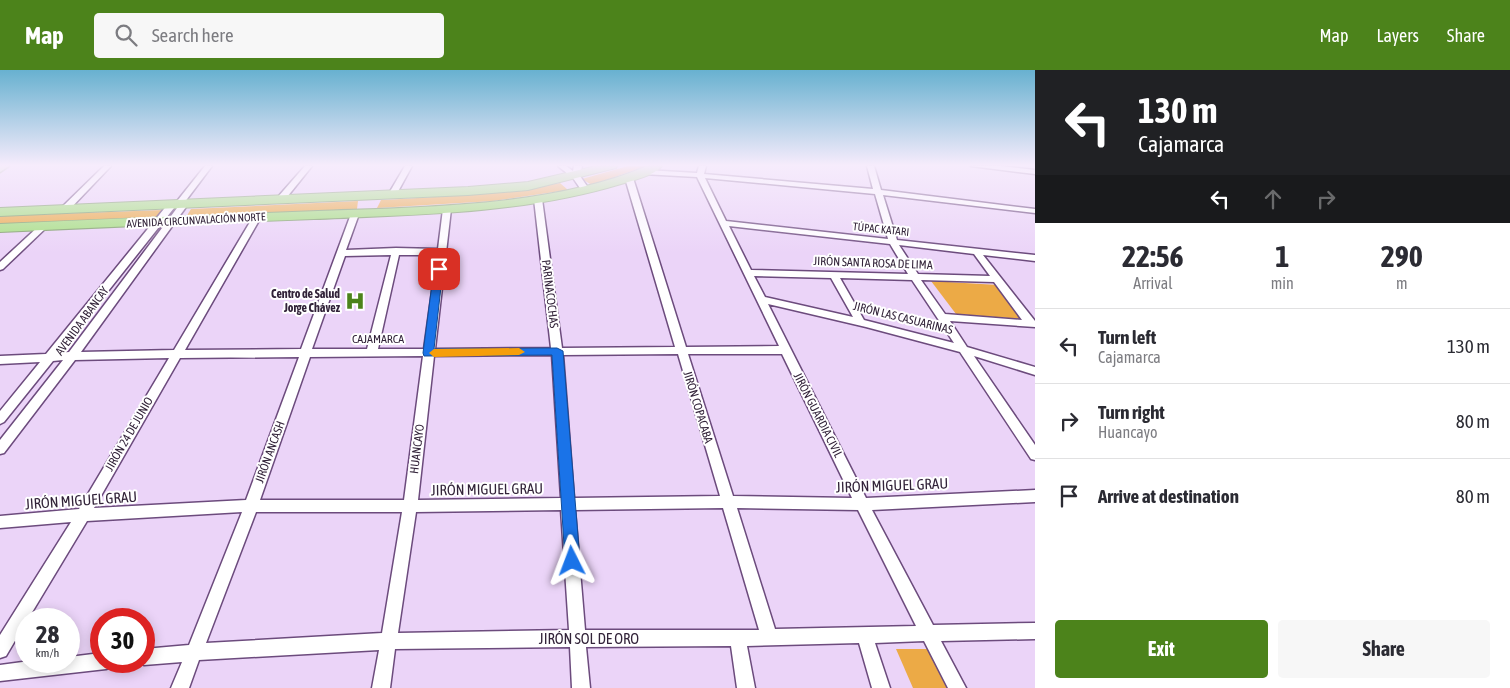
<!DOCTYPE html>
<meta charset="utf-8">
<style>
:root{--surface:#fff;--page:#f7f7f7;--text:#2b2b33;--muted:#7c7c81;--line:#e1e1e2;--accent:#4c831b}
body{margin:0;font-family:"Asap Condensed",sans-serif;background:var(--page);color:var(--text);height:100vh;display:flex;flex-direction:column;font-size:19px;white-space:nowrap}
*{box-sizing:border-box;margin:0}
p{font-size:16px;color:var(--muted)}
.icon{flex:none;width:28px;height:28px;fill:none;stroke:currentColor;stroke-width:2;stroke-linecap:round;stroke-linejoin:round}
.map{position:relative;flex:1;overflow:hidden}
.details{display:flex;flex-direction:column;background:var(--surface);width:475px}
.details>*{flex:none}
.top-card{background:#202124;color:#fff;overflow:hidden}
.speed{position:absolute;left:15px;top:538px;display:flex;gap:10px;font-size:25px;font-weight:700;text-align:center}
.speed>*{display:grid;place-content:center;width:65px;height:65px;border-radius:50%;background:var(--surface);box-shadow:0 2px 12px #0003;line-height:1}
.speed small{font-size:12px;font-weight:400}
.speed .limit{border:8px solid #d22;background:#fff;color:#111}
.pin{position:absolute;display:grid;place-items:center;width:42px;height:42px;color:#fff;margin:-21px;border-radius:10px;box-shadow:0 2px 8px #0006}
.me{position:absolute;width:55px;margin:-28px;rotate:357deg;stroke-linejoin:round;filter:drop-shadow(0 0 4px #0008)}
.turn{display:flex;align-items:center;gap:18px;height:105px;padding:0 20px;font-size:22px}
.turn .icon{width:65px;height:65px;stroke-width:2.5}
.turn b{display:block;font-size:35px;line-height:42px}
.lanes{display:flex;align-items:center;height:48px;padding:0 20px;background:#0003;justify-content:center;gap:25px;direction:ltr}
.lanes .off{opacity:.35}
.eta{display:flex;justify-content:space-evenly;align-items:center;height:85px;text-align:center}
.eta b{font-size:30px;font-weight:700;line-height:35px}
.action{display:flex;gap:10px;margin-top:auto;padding:10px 20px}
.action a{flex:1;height:58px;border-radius:5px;background:var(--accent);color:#fff;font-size:20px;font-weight:700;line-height:58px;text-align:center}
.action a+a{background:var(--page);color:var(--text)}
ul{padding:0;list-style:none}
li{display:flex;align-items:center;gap:15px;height:75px;padding:0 20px;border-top:1px solid var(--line)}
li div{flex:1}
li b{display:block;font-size:19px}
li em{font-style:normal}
header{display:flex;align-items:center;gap:30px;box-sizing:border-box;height:70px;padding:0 25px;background:var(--accent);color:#fff}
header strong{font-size:24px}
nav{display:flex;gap:28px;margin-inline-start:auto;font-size:18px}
.search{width:350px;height:45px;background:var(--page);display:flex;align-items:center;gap:12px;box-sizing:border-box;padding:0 18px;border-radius:5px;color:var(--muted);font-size:19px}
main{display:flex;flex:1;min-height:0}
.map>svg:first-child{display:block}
</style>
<header>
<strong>Map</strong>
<div class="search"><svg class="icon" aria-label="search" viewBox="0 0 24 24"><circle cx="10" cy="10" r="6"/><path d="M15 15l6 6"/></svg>Search here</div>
<nav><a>Map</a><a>Layers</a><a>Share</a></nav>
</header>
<main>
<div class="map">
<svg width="1035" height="618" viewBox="0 0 1035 618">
<rect width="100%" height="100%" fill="#ebd4f8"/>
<g fill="#ecaa46">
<path d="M628,96H646L592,115L582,109Z"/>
<path d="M560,113L568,120L493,131L377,138L381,130C441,127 501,124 560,113Z"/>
<path d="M358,131L357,139L186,147L191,139Z"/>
<path d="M163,140L156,149L0,154V146Z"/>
<path d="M931,211L998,215L1023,249L956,244Z"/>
<path d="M896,579H932L951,618H913Z"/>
</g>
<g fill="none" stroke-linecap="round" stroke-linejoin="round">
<defs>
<g id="minor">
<path d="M104,96H111L67,142H61V138Z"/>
<path d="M205,96H212L184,133L187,135L186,137L81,282L174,280L253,147L257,145L261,147L185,280L301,279L351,144L355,142L359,144L346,180L396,178L438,179L443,139L447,137L451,139L435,279L551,278L534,129L538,127L542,129L562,278L675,277L625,108L629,106L633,108L686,277L779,276L697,107L643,104L642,102L646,100L697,103L699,96H706L704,104L873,119L867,96H874L881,120L1035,139V143L883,125L897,170L1035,185V191L983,185L1035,251V257L950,251L967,277L1035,297V305L974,286L1035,375V390L1031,389L960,282L866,257L768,234L866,428L1035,420V432L872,440L933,555L1035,553V569L941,571L966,618H948L924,571L875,573L890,618H872L859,573L747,576L755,618H737L731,576L586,577L590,618H572L570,577L395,579L390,618H372L379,580L199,590L189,618H171L182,592L144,595L137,591H144V579L189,575L242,442L87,451L28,549H26V552L6,586L0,588V565L71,452L0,458V446L79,439L169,288L75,290L4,383L0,384V370L63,290L53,291L4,352L0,354V341L40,292L0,294V286L46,284L168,134L174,135ZM705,108L875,124L888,169L726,151ZM174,138H177L69,282L59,283ZM729,156L890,174L908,204L751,200ZM899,175L974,184L990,206L918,204ZM391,185L367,279H312L345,186ZM399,185H437L424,279H378ZM754,206L831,208L853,247L765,227ZM840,208L912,210L954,273L864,250ZM921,210L994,212L1022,250L945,244ZM678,284L720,426L574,428L563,285ZM688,284H782L852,428L733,426ZM552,285L561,428L418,430L434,286ZM423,286L404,430H260L310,287ZM299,287L246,430L94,438L180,288ZM723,438L759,560H585L575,440ZM737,438L858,440L916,556L775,559ZM561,440L569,560L398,563L416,442ZM256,442H402L382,563L206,573Z"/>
<path d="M305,96H312L283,132H277V128Z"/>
<path d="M405,96H412L395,127H389L388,125Z"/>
<path d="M558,96H566L573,101L574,96H582L580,106L589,119L588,121H582L573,108Z"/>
<path d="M971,96H1000L1035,100V104Z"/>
<path d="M41,154H47L48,156L3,199L0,200V192Z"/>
<path d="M101,583V591H114L112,597L106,599L0,611V595L30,591H69V587Z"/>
</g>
<path id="major" d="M0,96H9L0,102Z"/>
<g id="highway">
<path d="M596,96H617L616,98L528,120L468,125L0,146V138L468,117L528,112Z"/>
<path d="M647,96H662C653,106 634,110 621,114C522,144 416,145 314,149C209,153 105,157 0,162V154C106,149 212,145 318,141C420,137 552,137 647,96Z"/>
</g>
</defs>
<use href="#minor" stroke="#6c4b7d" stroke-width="3"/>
<use href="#major" stroke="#7c9d66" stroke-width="3"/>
<use href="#highway" stroke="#7c9d66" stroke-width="2"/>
<use href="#minor" fill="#fff" fill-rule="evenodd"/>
<use href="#major" fill="#c8ecb2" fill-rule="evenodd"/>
<use href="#highway" fill="#a4df7e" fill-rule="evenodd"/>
</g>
<linearGradient id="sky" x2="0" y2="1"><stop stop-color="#68b1d0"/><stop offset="0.52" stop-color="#f6ecfc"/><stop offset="1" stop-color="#f6ecfc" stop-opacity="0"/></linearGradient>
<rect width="1035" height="183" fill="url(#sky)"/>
<path fill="#1a73e8" stroke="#114b97" d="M439,196L443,199L434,279L557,278L563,281L580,491L578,496L572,498L567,496L565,491L552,285L424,286L423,283L434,199Z"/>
<path fill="#f59e0b" d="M519,278L525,282L519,285L434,287L429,283L434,279Z"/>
<defs>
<symbol id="hospital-bare" viewBox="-9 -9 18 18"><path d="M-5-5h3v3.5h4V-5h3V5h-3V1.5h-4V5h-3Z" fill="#4c831b" stroke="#fff" stroke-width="2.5" paint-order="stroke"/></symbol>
</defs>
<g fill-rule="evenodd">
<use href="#hospital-bare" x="341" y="217" width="28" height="28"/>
</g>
<g text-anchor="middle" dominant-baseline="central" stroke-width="4" stroke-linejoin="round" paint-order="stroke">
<g font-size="11" fill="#322339" stroke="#fff">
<text transform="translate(196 150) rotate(-3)">AVENIDA CIRCUNVALACIÓN NORTE</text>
<text transform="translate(881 159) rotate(6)">TÚPAC KATARI</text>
</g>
<g font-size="12" fill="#322339" stroke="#fff">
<text transform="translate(873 193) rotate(2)">JIRÓN SANTA ROSA DE LIMA</text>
<text transform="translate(550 224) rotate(83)">PARINACOCHAS</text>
<text transform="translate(903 248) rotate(14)">JIRÓN LAS CASUARINAS</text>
<text transform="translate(82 251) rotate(-54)">AVENIDA ABANCAY</text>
<text x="378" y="269">CAJAMARCA</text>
<text transform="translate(698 337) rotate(73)">JIRÓN COPACABA</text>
<text transform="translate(818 345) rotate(63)">JIRÓN GUARDIA CIVIL</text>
<text transform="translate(129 364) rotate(-60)">JIRÓN 24 DE JUNIO</text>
<text transform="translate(417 379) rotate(-83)">HUANCAYO</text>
<text transform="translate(270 382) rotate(-70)">JIRÓN ANCASH</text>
</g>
<g font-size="12" font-weight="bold" fill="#322339" stroke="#fff" text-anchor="end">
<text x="340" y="224">Centro de Salud<tspan x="340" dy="14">Jorge Chávez</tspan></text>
</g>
<g font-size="15" fill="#322339" stroke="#fff">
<text transform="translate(892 415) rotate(-2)">JIRÓN MIGUEL GRAU</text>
<text transform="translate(487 419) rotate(-1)">JIRÓN MIGUEL GRAU</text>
<text transform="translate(81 430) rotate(-4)">JIRÓN MIGUEL GRAU</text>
<text x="589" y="568">JIRÓN SOL DE ORO</text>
</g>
</g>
</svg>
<div class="speed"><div>28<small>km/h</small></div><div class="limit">30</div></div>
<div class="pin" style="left:439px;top:199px;background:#d93025"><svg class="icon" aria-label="arrive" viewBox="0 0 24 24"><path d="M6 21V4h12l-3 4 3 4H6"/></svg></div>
<svg class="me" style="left:572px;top:491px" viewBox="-20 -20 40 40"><path d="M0-17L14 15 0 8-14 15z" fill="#1a73e8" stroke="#fff" stroke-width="4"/></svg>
</div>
<section class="details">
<div class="top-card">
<div class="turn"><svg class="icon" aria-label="left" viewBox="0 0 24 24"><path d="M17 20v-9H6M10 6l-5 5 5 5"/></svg><div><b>130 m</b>Cajamarca</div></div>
<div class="lanes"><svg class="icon" aria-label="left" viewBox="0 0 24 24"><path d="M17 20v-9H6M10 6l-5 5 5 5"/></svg><svg class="icon off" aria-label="ahead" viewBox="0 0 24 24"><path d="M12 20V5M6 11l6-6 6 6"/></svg><svg class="icon off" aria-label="right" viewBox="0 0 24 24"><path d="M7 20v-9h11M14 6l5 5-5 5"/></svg></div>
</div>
<div class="eta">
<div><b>22:56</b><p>Arrival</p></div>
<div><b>1</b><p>min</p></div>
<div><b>290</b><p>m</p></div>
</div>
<ul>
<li><svg class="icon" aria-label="left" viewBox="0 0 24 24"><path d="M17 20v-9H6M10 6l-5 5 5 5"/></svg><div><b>Turn left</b><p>Cajamarca</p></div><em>130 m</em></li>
<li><svg class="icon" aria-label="right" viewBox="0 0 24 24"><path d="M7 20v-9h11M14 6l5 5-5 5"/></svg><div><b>Turn right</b><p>Huancayo</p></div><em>80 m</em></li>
<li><svg class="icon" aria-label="arrive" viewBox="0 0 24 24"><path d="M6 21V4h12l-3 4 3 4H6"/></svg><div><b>Arrive at destination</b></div><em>80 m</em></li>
</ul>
<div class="action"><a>Exit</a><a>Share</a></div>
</section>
</main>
